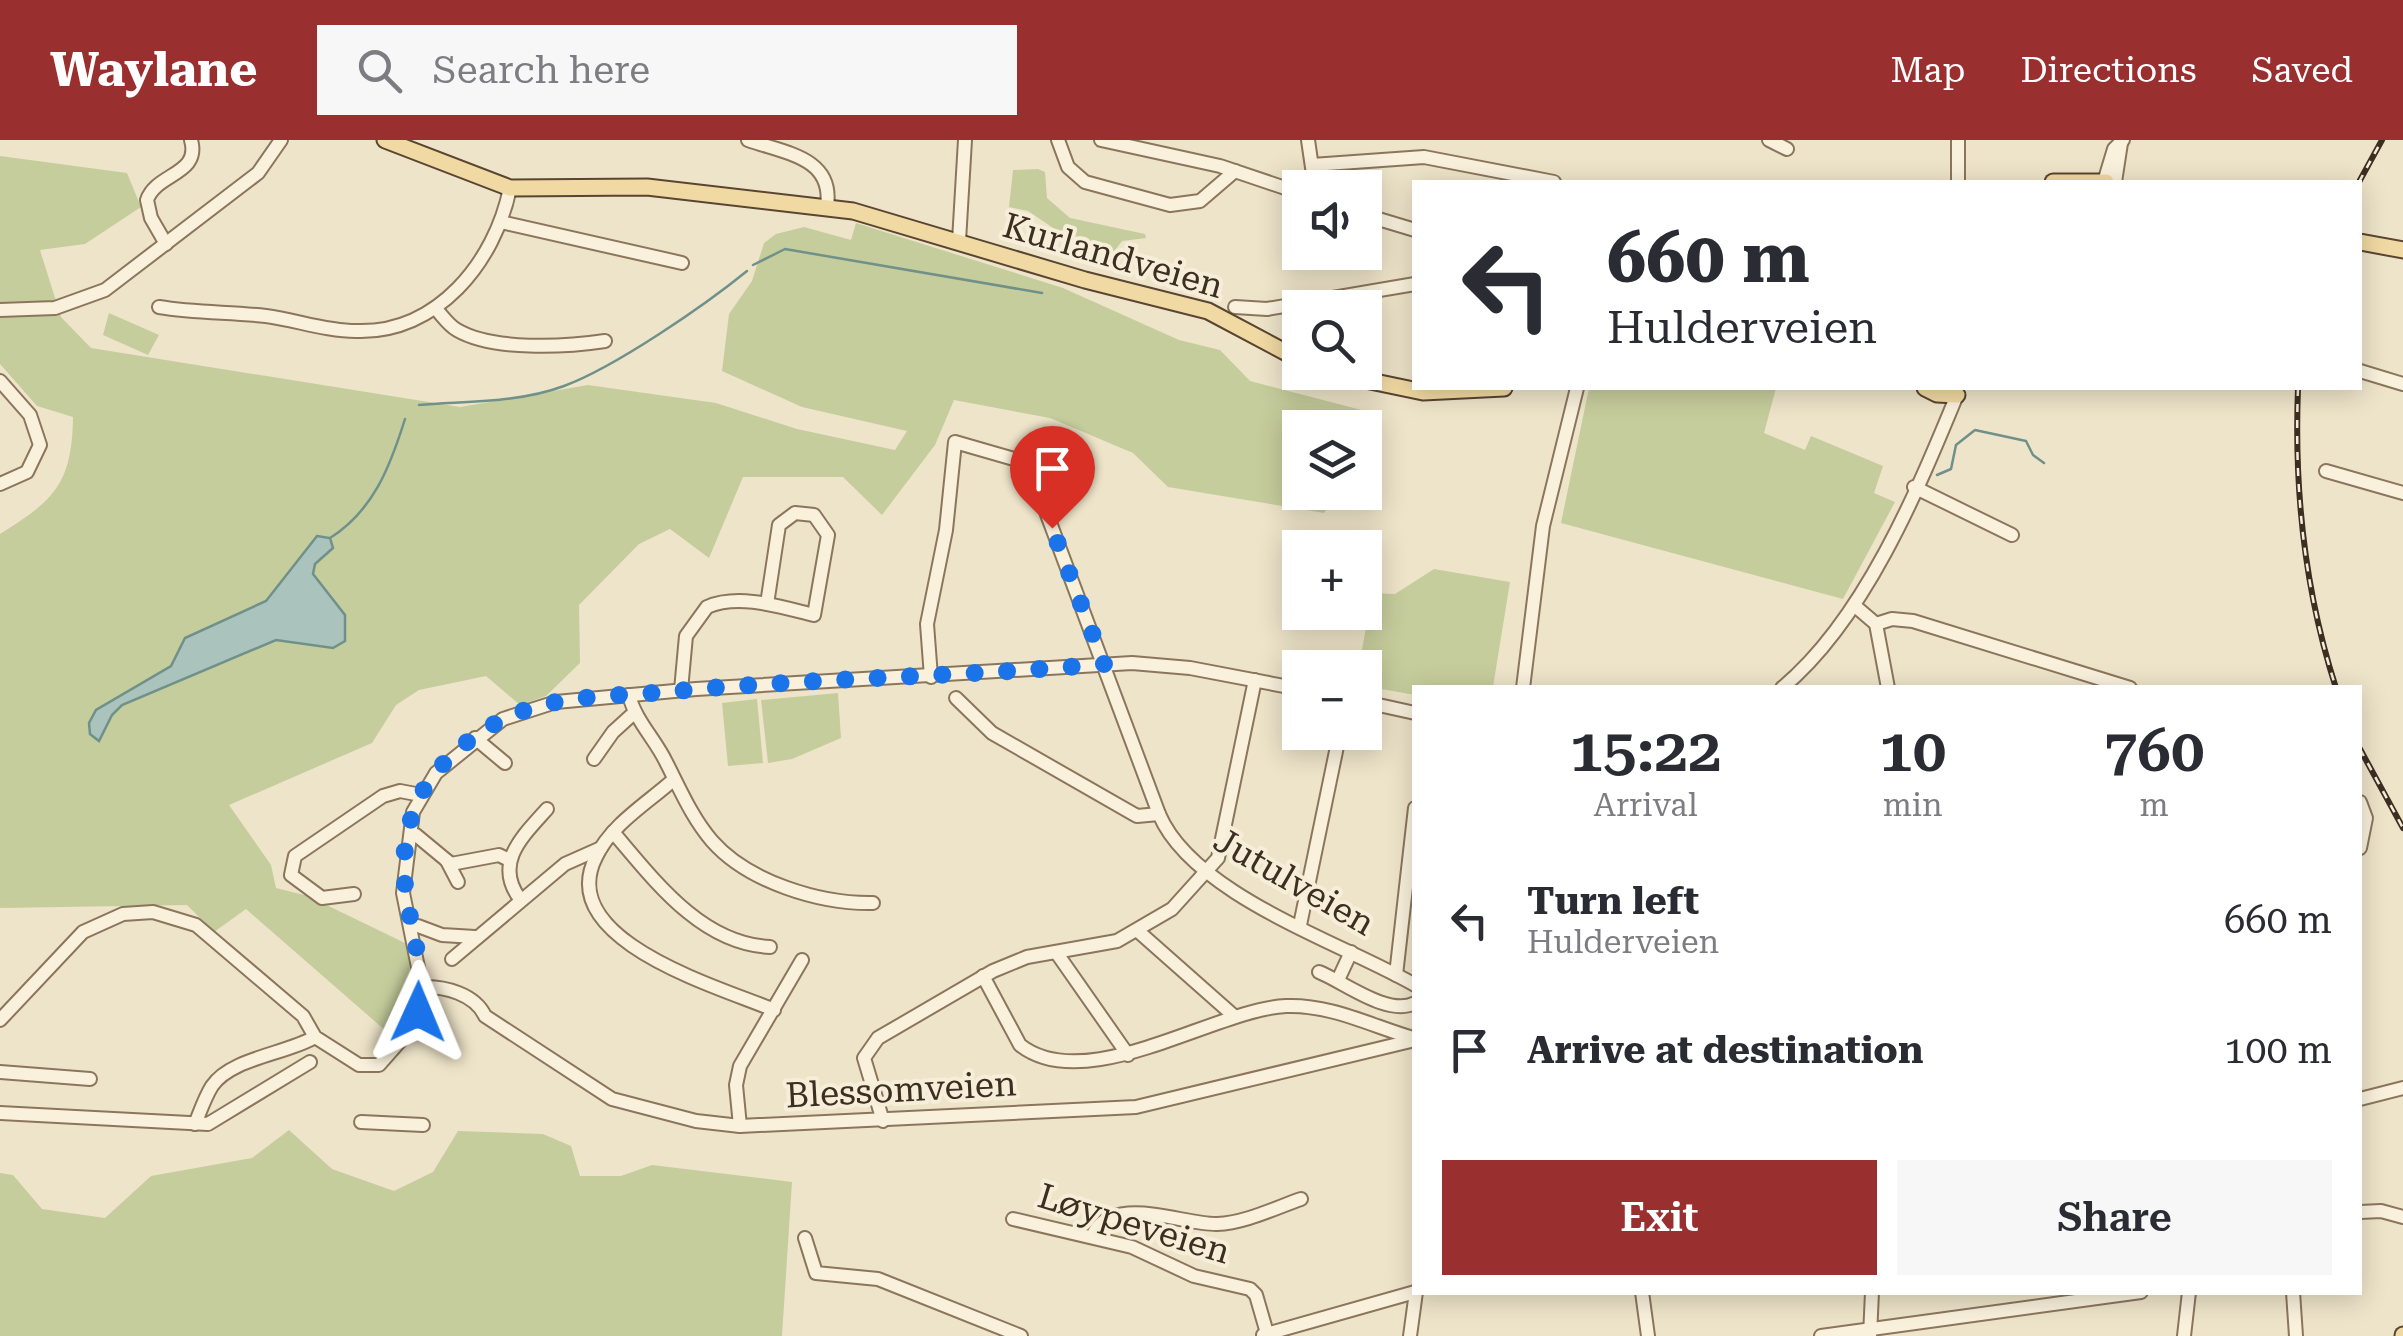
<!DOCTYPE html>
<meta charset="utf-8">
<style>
:root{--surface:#fff;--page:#f7f7f7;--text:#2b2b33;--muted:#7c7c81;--accent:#992f2e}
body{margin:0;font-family:"Roboto Serif",serif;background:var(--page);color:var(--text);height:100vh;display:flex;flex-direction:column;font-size:38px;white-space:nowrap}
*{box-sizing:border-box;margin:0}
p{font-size:32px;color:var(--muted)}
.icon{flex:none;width:55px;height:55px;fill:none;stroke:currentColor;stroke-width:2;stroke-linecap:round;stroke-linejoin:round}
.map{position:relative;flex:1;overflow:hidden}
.side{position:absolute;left:1412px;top:545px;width:950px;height:610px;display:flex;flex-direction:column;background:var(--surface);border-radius:0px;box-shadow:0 5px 25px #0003}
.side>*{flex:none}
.hud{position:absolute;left:1412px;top:40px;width:950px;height:210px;border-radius:0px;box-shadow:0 5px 25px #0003;background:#fff;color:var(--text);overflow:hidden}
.buttons{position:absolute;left:1282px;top:30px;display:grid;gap:20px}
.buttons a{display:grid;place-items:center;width:100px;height:100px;border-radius:0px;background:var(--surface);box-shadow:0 5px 25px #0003;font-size:50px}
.pin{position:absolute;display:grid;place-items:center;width:85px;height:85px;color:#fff;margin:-102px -42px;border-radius:50% 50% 50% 0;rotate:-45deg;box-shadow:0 0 10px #0007}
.pin .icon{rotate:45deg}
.me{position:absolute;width:110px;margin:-55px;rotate:1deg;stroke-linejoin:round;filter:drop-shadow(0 0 8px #0008)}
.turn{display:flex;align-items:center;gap:35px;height:210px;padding:0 30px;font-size:45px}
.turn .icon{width:130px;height:130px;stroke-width:2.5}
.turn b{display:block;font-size:70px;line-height:85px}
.eta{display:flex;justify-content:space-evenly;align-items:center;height:170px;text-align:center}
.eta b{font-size:60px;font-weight:600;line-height:70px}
.action{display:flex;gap:20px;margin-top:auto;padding:20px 30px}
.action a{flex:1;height:115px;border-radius:0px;background:var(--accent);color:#fff;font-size:40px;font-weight:600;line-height:115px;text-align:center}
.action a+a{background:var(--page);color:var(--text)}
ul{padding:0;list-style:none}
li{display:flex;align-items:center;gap:30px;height:130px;padding:0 30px}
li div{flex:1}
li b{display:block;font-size:38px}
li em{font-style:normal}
header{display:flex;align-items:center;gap:60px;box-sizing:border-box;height:140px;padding:0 50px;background:var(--accent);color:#fff}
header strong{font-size:48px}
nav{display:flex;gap:55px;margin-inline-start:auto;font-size:35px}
.search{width:700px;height:90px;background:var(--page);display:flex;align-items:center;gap:25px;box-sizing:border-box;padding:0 35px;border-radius:0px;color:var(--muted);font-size:38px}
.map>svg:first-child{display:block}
</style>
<header>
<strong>Waylane</strong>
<div class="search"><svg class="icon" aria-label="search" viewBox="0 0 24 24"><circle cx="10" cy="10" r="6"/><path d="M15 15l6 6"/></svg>Search here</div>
<nav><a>Map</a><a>Directions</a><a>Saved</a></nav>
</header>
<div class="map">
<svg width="2403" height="1196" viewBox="0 0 2403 1196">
<rect width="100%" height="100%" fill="#eee4c9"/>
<g fill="#c6cd9c">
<path d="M0,16L127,33L141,67L85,104L40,110L61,177L91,208L460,267L588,245L716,263L797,289L895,310L907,291L802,267L722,231L729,174L752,141L764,103L776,94L804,87L851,100L856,83L1063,148L1179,200L1220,210L1250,241L1373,273L1365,292V288H1300V352L1338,353L1324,373L1168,347L1133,313L1050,278L954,260L935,305L882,375L843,337H743L709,418L670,389L639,404L579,465L580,523L546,556L520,565L486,536L419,550L396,565L372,603L229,665L271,725L276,748L308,756L405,803C414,841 415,866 394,898L246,769L214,792L187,765L0,768V394C55,360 72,343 73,277L37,266L0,224Z"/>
<path d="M1038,29L1045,32L1047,58L1070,78L1145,94L1146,98L1122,101L1113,113L1071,100L1028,71L1009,67L1013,30Z"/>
<path d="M109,173L159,195L148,215L103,195Z"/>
<path d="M1589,248H1776L1764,293L1805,310L1811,296L1883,326L1874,353L1895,362L1843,459L1561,383Z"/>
<path d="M1434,429L1510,442L1493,547L1415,548V555L1365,546V528L1359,527L1372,453L1395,454Z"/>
<path d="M838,553L841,598L792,619L768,623L761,560Z"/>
<path d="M757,559L763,623L728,626L722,563Z"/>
<path d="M289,990L332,1029L394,1051L433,1032L458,991L543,994L571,1006L580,1036H621L652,1025L792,1042L782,1196H0V1033L13,1035L42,1069L105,1078L151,1036L252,1018Z"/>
</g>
<path fill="#aac3bc" stroke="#70918a" stroke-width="2.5" d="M317,396L330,398L333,408L315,424L313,434L345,475V501L333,508L276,500L122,565L112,575L99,601L90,594L89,583L96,570L171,526L185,498L266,461Z"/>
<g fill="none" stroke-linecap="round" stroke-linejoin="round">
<g stroke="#70918a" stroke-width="2.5">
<path d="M753,125L785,109L1042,153"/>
<path d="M419,265C467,261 518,263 564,246C615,227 704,166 747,131"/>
<path d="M1937,335L1951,329L1956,305L1975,290L2026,301L2033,315L2044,323"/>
<path d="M330,398C373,371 390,327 405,279"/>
</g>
<defs>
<g id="minor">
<path d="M748,0C784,13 834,17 827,66"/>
<path d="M1058,0L1068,27L1085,42L1170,65L1200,61L1235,31"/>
<path d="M1101,0L1220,26L1300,53"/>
<path d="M1308,0L1315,48"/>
<path d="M1769,0L1787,9"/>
<path d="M1312,25L1424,17L1554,42"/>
<path d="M1958,42V0"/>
<path d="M2104,42L2114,9L2123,0"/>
<path d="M2115,42L2121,3"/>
<path d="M1365,75L1415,90"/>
<path d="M501,82L682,123"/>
<path d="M959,101L965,0"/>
<path d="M166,104L151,78L147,60C156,33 201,35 191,0"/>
<path d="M159,167C195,173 230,172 266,176C296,180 326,191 356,191C437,194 495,122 510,48"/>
<path d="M1235,167L1267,169L1415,144"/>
<path d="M435,168C442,175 448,185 457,190C493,211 565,207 605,201"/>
<path d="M0,170L55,168L105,150L258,33L281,0"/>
<path d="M2360,231L2403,244"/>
<path d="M0,241L30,275L40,305L27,332L0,344"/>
<path d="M2326,331L2403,353"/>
<path d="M1914,347L2012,395"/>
<path d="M1855,466L1876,484L1888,548"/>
<path d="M1876,484L1892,479L1913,481L2130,548"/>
<path d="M931,537L927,484L946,390L955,302L1014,319L1030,329L1159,674C1193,755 1342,803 1415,845"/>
<path d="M1523,548L1543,386L1577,248"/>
<path d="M1782,548C1864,480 1917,352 1957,255"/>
<path d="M681,550L686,496L707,467C739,453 781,467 814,475L828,395L814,375L795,373L779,385L767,464"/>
<path d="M629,555C635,580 655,599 666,622C680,649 692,678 712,701C748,742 820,764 873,763"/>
<path d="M956,558L992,593L1137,676L1159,674"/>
<path d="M1365,562L1415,573"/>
<path d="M475,598L505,623"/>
<path d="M594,619L613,592L635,572"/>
<path d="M672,641C646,664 611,685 596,717C553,801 723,848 774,870"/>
<path d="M2360,662L2366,678L2360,708"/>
<path d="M613,692C654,740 701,804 770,807"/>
<path d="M416,695L451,724L499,715L509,720"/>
<path d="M447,721L458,742"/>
<path d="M354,754L322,758L291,735L295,716L383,656L400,651L421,655"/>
<path d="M520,759C493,723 523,696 547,669"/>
<path d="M1300,785L1340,592"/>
<path d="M418,786L442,795L475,797"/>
<path d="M1139,792L1234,876"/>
<path d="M1056,812L1128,915"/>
<path d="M452,819L565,724L601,708"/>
<path d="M1319,832C1344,842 1388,877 1415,863"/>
<path d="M1396,835L1415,668"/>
<path d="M983,836L1020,905C1086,957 1216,869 1286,866C1329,864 1372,886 1413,898"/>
<path d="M1338,840L1351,812"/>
<path d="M422,847C444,846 475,854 485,876L612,959L696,981L740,986L1136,967L1415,900"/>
<path d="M0,880L83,792L123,774L153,772L196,785L303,876L315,897L359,925H379L409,891L422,847L403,753L413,672L436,633L503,579L556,562L696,549L1132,523L1190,528L1300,549"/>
<path d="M0,932L90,939"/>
<path d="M2360,959L2403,948"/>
<path d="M0,973L208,984L310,922"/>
<path d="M883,981L864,918L878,898L993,831L1027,817L1117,801L1172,769L1218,718L1255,540"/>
<path d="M361,982L423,985"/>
<path d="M195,984C200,972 205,957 212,946C231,918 286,914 315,897"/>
<path d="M740,986L736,945L740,926L802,820"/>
<path d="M2360,1072L2381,1071L2403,1077"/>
<path d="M1013,1079L1132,1107L1194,1136L1250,1149L1256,1155L1267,1193"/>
<path d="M1092,1097C1110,1052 1183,1085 1217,1084C1245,1083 1275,1068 1301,1059"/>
<path d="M805,1098L816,1133L878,1139L1021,1196"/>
<path d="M1642,1152L1648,1196"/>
<path d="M2293,1152L2296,1196"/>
<path d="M1263,1195L1415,1152"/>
<path d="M1410,1196L1416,1152"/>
<path d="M1821,1196L2141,1152"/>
<path d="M1870,1196L1872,1152"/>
<path d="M2184,1196L2189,1152"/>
</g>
<g id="major">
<path d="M385,0L510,48L647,47L853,71L1085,140L1208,171L1300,220"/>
<path d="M2053,42H2106"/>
<path d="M2360,102L2403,110"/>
<path d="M1327,232L1423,252L1504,248"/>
<path d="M1925,248L1937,254L1957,255"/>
<path d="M2403,1196V1195"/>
</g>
</defs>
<use href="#minor" stroke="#8b765d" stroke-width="16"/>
<use href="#major" stroke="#594531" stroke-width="19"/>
<use href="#minor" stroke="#f9f1dc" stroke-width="12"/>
<use href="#major" stroke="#f0d9a2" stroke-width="15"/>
<defs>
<g id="rail">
<path d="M2359,42L2382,0"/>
<path d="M2298,248C2294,350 2304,449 2336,548"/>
<path d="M2360,609L2403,688"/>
</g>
</defs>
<use href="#rail" stroke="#3c2e21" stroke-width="6"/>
<use href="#rail" stroke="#f6eed8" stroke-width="2.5" stroke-dasharray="8" stroke-linecap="butt"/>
</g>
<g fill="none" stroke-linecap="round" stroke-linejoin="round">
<path stroke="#1a73e8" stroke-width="18" stroke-dasharray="0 32.4" d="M418,872C430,799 385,752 414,670C430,626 479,586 523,571C567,555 619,556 665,552C811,538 958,537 1104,524L1052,388"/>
</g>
<g text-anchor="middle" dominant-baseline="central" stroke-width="8" stroke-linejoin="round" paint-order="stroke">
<g font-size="35" fill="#3c2e21" stroke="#f6eed8">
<text transform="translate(1113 116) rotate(16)">Kurlandveien</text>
<text transform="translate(1294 742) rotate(30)">Jutulveien</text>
<text transform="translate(901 950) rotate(-3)">Blessomveien</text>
<text transform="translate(1134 1084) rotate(17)">Løypeveien</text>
</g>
</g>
</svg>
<div class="buttons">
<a><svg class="icon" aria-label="sound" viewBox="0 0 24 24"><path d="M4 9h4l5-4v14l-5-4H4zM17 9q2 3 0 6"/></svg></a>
<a><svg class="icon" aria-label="search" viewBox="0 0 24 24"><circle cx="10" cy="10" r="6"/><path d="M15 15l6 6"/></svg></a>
<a><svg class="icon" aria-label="layers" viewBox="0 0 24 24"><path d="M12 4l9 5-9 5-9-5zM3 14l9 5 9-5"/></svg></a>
<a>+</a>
<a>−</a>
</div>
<div class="pin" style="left:1052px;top:388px;background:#d93025"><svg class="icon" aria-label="arrive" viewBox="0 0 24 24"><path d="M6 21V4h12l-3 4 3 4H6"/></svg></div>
<svg class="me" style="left:418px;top:872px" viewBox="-20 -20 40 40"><path d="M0-17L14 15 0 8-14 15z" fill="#1a73e8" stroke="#fff" stroke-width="4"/></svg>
<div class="hud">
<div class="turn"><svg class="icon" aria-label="left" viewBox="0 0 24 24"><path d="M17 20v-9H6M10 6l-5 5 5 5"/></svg><div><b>660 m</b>Hulderveien</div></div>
</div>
<section class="side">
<div class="eta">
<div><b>15:22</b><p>Arrival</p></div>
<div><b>10</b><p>min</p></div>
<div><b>760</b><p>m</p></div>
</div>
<ul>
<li><svg class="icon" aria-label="left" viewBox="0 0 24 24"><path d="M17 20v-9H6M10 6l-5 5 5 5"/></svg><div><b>Turn left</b><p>Hulderveien</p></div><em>660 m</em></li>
<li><svg class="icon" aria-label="arrive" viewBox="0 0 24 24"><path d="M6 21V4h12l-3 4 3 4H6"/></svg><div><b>Arrive at destination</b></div><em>100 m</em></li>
</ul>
<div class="action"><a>Exit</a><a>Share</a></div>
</section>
</div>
